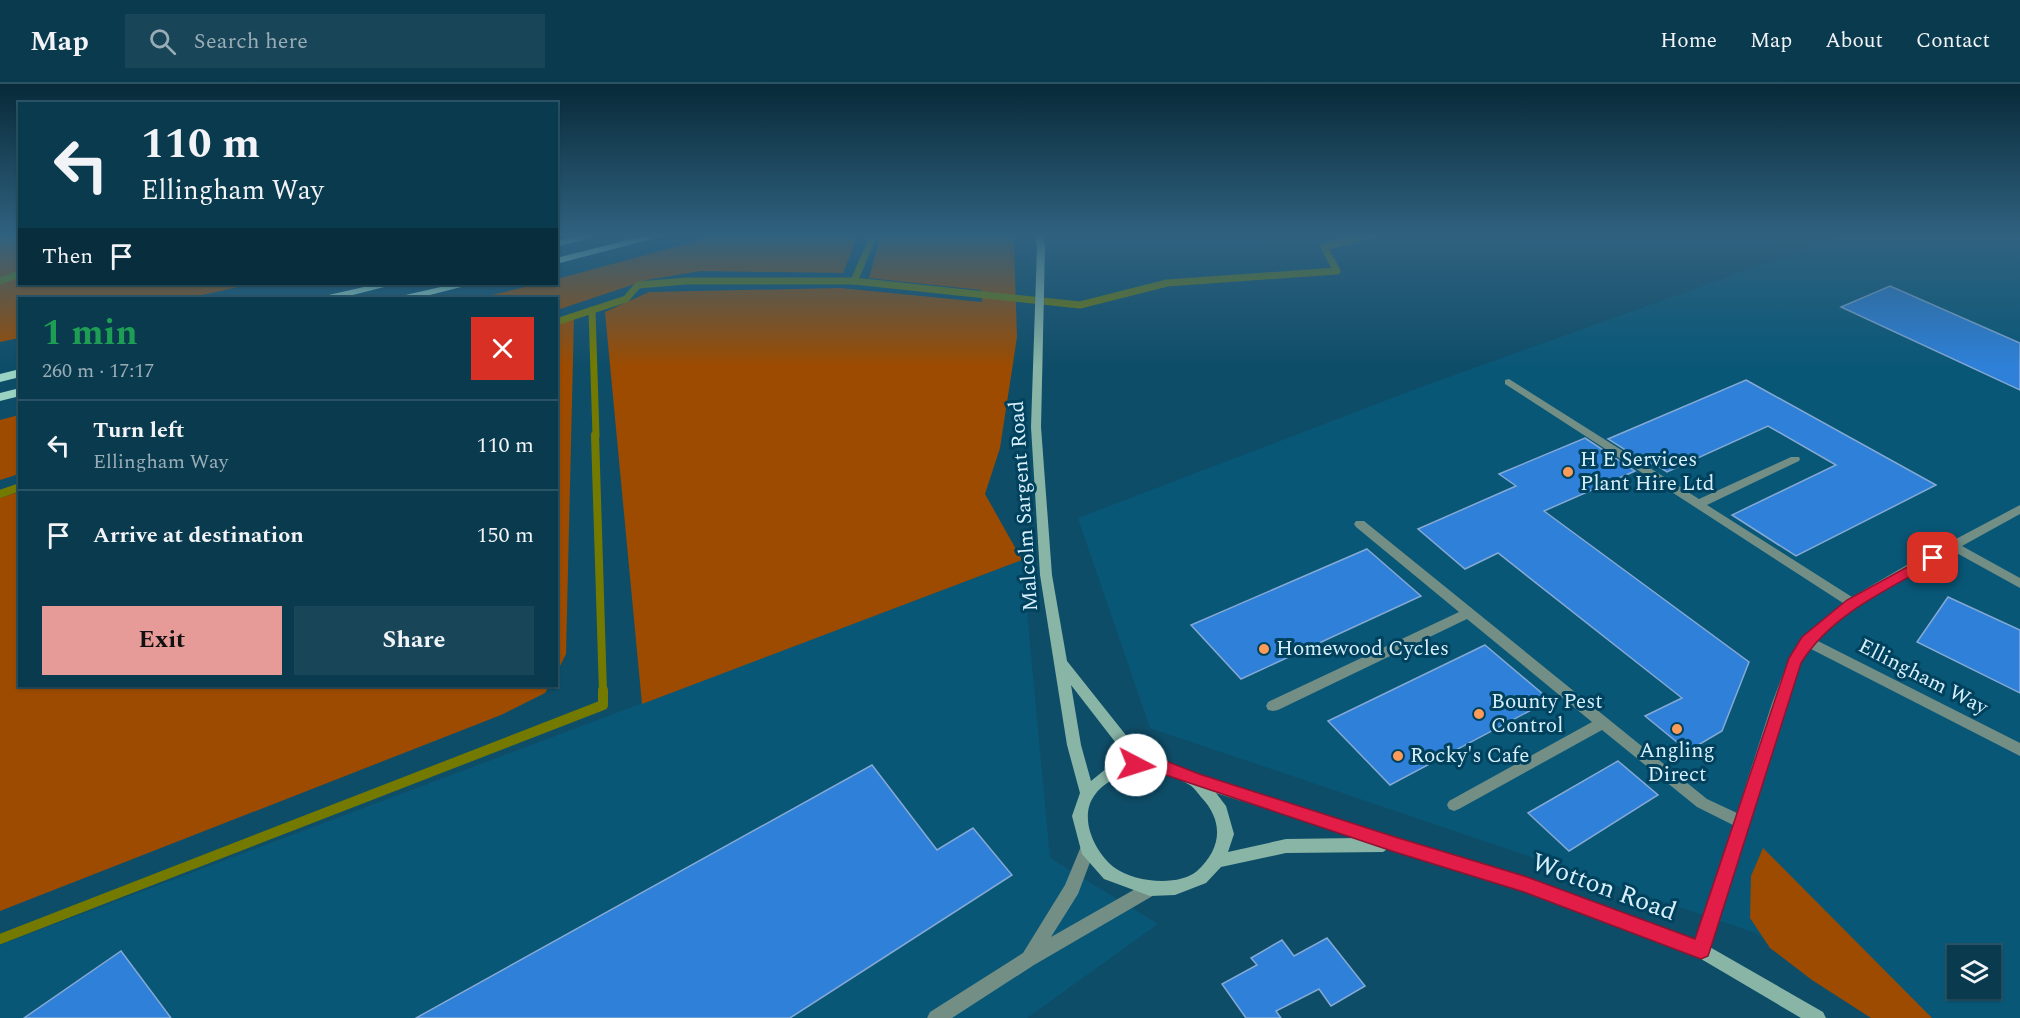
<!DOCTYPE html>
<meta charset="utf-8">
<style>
:root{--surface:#0a3a4e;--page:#184558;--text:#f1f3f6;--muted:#99adb6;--line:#2a5466;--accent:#e69b98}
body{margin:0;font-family:Spectral,serif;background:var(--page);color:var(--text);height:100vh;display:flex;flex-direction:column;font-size:22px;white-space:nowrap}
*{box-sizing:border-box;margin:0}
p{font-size:20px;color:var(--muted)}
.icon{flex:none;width:33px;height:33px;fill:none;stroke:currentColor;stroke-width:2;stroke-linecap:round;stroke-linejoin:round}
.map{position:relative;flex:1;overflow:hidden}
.panel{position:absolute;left:18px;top:213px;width:540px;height:390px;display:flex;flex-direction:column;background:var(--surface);border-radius:0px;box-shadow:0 2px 4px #0004,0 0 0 2px var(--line)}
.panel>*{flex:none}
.guide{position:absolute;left:18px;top:18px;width:540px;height:183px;border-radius:0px;box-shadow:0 2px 4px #0004,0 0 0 2px var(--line);background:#0a3a4e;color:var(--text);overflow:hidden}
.tools{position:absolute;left:1947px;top:861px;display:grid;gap:12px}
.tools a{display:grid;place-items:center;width:54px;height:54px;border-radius:0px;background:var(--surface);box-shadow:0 2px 4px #0004,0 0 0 2px var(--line);font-size:30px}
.pin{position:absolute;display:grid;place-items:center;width:51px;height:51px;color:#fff;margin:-26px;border-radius:12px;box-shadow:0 3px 9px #0006}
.me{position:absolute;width:66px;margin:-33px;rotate:95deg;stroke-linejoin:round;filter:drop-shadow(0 0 4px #0008)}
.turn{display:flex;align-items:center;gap:21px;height:126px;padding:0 24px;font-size:27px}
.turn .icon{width:78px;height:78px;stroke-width:2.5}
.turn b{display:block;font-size:42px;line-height:51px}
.then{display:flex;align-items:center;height:57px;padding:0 24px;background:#0003;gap:12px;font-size:22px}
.round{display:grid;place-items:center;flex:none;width:63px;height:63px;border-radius:0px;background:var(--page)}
.head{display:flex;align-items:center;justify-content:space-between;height:102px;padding:0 24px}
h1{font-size:36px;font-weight:700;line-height:45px;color:#1e9e55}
.cta{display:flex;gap:12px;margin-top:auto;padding:12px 24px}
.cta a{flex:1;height:69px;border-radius:0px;background:var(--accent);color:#111;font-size:24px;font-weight:700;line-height:69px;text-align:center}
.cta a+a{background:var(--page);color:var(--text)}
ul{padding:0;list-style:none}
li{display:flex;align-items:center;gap:18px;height:90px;padding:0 24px;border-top:2px solid var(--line)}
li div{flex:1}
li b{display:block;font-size:22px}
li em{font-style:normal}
header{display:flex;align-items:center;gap:36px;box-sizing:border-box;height:84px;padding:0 30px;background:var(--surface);border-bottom:2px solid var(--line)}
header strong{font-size:28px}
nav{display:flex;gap:33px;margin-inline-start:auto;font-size:21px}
.search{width:420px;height:54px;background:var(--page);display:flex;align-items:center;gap:15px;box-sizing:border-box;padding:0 21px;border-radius:0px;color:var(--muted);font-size:22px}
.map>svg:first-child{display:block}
</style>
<header>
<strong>Map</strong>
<div class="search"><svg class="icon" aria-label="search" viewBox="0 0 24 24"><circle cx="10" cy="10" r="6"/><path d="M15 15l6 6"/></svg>Search here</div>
<nav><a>Home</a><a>Map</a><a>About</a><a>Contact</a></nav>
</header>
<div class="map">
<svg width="2020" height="934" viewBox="0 0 2020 934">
<rect width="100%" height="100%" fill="#0e4d68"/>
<g fill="#095777" fill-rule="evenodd">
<path d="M1845,151H2020V934H1889L1753,848L1150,644L1078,434L1421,303ZM1958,872H1990V904H1958Z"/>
<path d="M1022,476L1050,774L1158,840L1027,934H0V861Z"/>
</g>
<g fill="#9c4b00">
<path d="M0,151H19L20,200H252L188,214H20L19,254L0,258Z"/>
<path d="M719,151H858L843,189L701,187L647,196L557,226L556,214H479L538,200H556L557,195Z"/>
<path d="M881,151H1011L1014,161L1017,253L1000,364L985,410L1022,476L642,620L605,228L649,208L840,204L982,218L981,206L869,194Z"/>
<path d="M574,232L566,570L557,588V238Z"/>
<path d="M19,331V390L0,396V336Z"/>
<path d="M19,408L20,602H549L545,609L501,631L0,827V414Z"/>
<path d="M1763,764L1932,934H1871L1812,896L1770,864L1750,834L1751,792Z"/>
</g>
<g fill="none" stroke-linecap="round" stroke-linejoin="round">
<g stroke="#747a00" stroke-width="7">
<path d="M0,197L20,190"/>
<path d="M854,197L874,151"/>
<path d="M592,226L596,352"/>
<path d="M556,238L626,215L638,201L686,197H854L1080,221L1167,199L1337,187L1324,163L1369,151"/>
</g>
<g stroke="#747a00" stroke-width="8">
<path d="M595,351L603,608"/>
<path d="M0,410L20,403"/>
</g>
<path stroke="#747a00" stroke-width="10" d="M0,855L603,621V606"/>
</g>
<g fill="#2e80d8" stroke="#84a9d4" stroke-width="1.5">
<path d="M1890,202L2020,259V306L1841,223Z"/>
<path d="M1746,296L1936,401L1796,472L1732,431L1836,381L1768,342L1667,388L1653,379L1649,381L1608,355Z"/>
<path d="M1585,354L1635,387L1544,427L1749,578L1722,647L1688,667L1645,632L1682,614L1498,469L1465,485L1418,445L1516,402L1499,390Z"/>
<path d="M1367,465L1421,512L1241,595L1191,541Z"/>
<path d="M1948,513L2020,546V609L1917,558Z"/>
<path d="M1485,561L1550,616L1390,701L1328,637Z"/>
<path d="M1618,677L1658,711L1569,767L1528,729Z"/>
<path d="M872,681L937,766L973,744L1012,791L790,934H416Z"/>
<path d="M1327,854L1365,902L1331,922L1319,905L1276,927L1281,934H1246L1222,900L1257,881L1251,874L1282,856L1294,872Z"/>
<path d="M121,867L171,934H24Z"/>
</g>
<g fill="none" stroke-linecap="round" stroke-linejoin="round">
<g fill="#728e85" fill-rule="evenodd">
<path d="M1509,295L1699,415L1791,373H1799L1800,375L1799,377L1707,421L1852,513L1905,482L2020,421V430L1962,462L2020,494V504L1953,467C1904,492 1857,519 1816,556L2020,659V672L1809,564L1801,577L1786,619L1709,866L1707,872L1701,874L1695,872L1693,866L1733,741L1697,723L1602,646L1459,725L1454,727L1449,725L1447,721L1449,717L1592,638L1467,535L1278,626L1273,627L1268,626L1266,622L1268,618L1459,528L1356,443L1354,440L1356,437H1364L1707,715L1737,729L1772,619L1788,577L1802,554L1843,519L1505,300V296Z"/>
<path d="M1087,758L1092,760L1095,765L1078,810L1051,853L1144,800L1150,798L1156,800L1158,805L1156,810L1034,881L952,934H927L930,928L1023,869L1065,801L1082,760Z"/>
</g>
<path fill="#89b5a7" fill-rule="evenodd" d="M1035,151H1043L1045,163L1041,343L1052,491L1067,577L1129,655L1163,677L1198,691L1524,793L1701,858L1823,928L1826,934H1801L1696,872L1524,807L1389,764L1383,768L1286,769L1221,783L1206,799L1175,811L1150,812L1104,795L1082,770L1072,732L1080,709L1067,661L1040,491L1031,343L1037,163ZM1071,601L1119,663L1138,675L1107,684L1091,697L1081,661ZM1136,687C1155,687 1172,690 1188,700C1193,702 1197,708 1201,713C1224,737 1222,765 1197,787C1178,803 1134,798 1115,784C1096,770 1078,735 1094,712C1103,698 1121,691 1136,687ZM1216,709L1359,754L1286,755L1228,768L1234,750L1226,722Z"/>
<g fill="#9ad3c1" fill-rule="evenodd">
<path d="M580,151H600L556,163V157Z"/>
<path d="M648,151H667L556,180V174Z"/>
<path d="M377,200H396L341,214H322L324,212Z"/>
<path d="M454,200H473L418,214H399L401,212Z"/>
<path d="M20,285V293L0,298V290Z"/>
<path d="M20,304V312L0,317V309Z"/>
</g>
</g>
<linearGradient id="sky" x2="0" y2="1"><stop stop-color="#082a39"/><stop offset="0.54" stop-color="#306280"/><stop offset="1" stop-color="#306280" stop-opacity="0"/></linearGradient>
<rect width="2020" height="282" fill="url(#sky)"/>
<path fill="#e11d48" stroke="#92132f" stroke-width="1.5" d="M1933,469L1940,474L1938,477C1889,505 1831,530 1801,579L1710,866L1708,872L1701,875L1524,808L1395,768L1157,688L1130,686L1127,681L1130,676L1158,674L1199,690L1395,753L1524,792L1695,855L1789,574L1802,553L1847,516Z"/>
<g fill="#fe9b58" stroke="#00425d" stroke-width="2">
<circle cx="1568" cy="388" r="6"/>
<circle cx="1264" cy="565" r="6"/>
<circle cx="1479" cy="630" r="6"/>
<circle cx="1677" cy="645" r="6"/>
<circle cx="1398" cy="672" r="6"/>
</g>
<g text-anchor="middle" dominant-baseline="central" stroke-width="6" stroke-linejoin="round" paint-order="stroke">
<g font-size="21" fill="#d8effc" stroke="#00425d" text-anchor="start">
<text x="1580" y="376">H E Services<tspan x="1580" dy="24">Plant Hire Ltd</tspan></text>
<text x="1276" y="565">Homewood Cycles</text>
<text x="1491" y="618">Bounty Pest<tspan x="1491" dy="24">Control</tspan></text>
<text x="1677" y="667" text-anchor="middle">Angling<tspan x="1677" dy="24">Direct</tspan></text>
<text x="1410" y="672">Rocky's Cafe</text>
</g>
<g font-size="21" fill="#d8effc" stroke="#00425d">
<text transform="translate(1024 422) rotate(-94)">Malcolm Sargent Road</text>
<text transform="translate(1923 593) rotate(27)">Ellingham Way</text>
</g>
<g font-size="26" fill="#d8effc" stroke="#00425d">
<text transform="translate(1604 803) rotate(20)">Wotton Road</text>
</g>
</g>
</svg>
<div class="tools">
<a><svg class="icon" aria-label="layers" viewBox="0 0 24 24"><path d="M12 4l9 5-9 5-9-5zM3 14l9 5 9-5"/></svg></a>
</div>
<div class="pin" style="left:1933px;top:474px;background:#d93025"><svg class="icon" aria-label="arrive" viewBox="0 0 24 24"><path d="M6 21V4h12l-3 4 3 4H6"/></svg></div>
<svg class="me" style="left:1136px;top:681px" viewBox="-20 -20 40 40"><circle r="19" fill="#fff"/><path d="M0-13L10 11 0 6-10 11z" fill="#e11d48"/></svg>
<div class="guide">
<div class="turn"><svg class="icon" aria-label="left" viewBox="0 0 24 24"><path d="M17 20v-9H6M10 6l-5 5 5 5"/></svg><div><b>110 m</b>Ellingham Way</div></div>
<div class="then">Then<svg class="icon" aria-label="arrive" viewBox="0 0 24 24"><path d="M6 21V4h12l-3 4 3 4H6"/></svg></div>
</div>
<section class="panel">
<div class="head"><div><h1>1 min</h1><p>260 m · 17:17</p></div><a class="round" style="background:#d93025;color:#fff"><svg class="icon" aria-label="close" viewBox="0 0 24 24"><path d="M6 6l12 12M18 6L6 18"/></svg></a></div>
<ul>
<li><svg class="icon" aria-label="left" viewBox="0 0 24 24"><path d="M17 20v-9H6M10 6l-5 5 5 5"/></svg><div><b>Turn left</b><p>Ellingham Way</p></div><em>110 m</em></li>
<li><svg class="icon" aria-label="arrive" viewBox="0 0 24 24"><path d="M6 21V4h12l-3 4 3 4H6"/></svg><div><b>Arrive at destination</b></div><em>150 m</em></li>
</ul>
<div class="cta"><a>Exit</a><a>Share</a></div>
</section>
</div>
